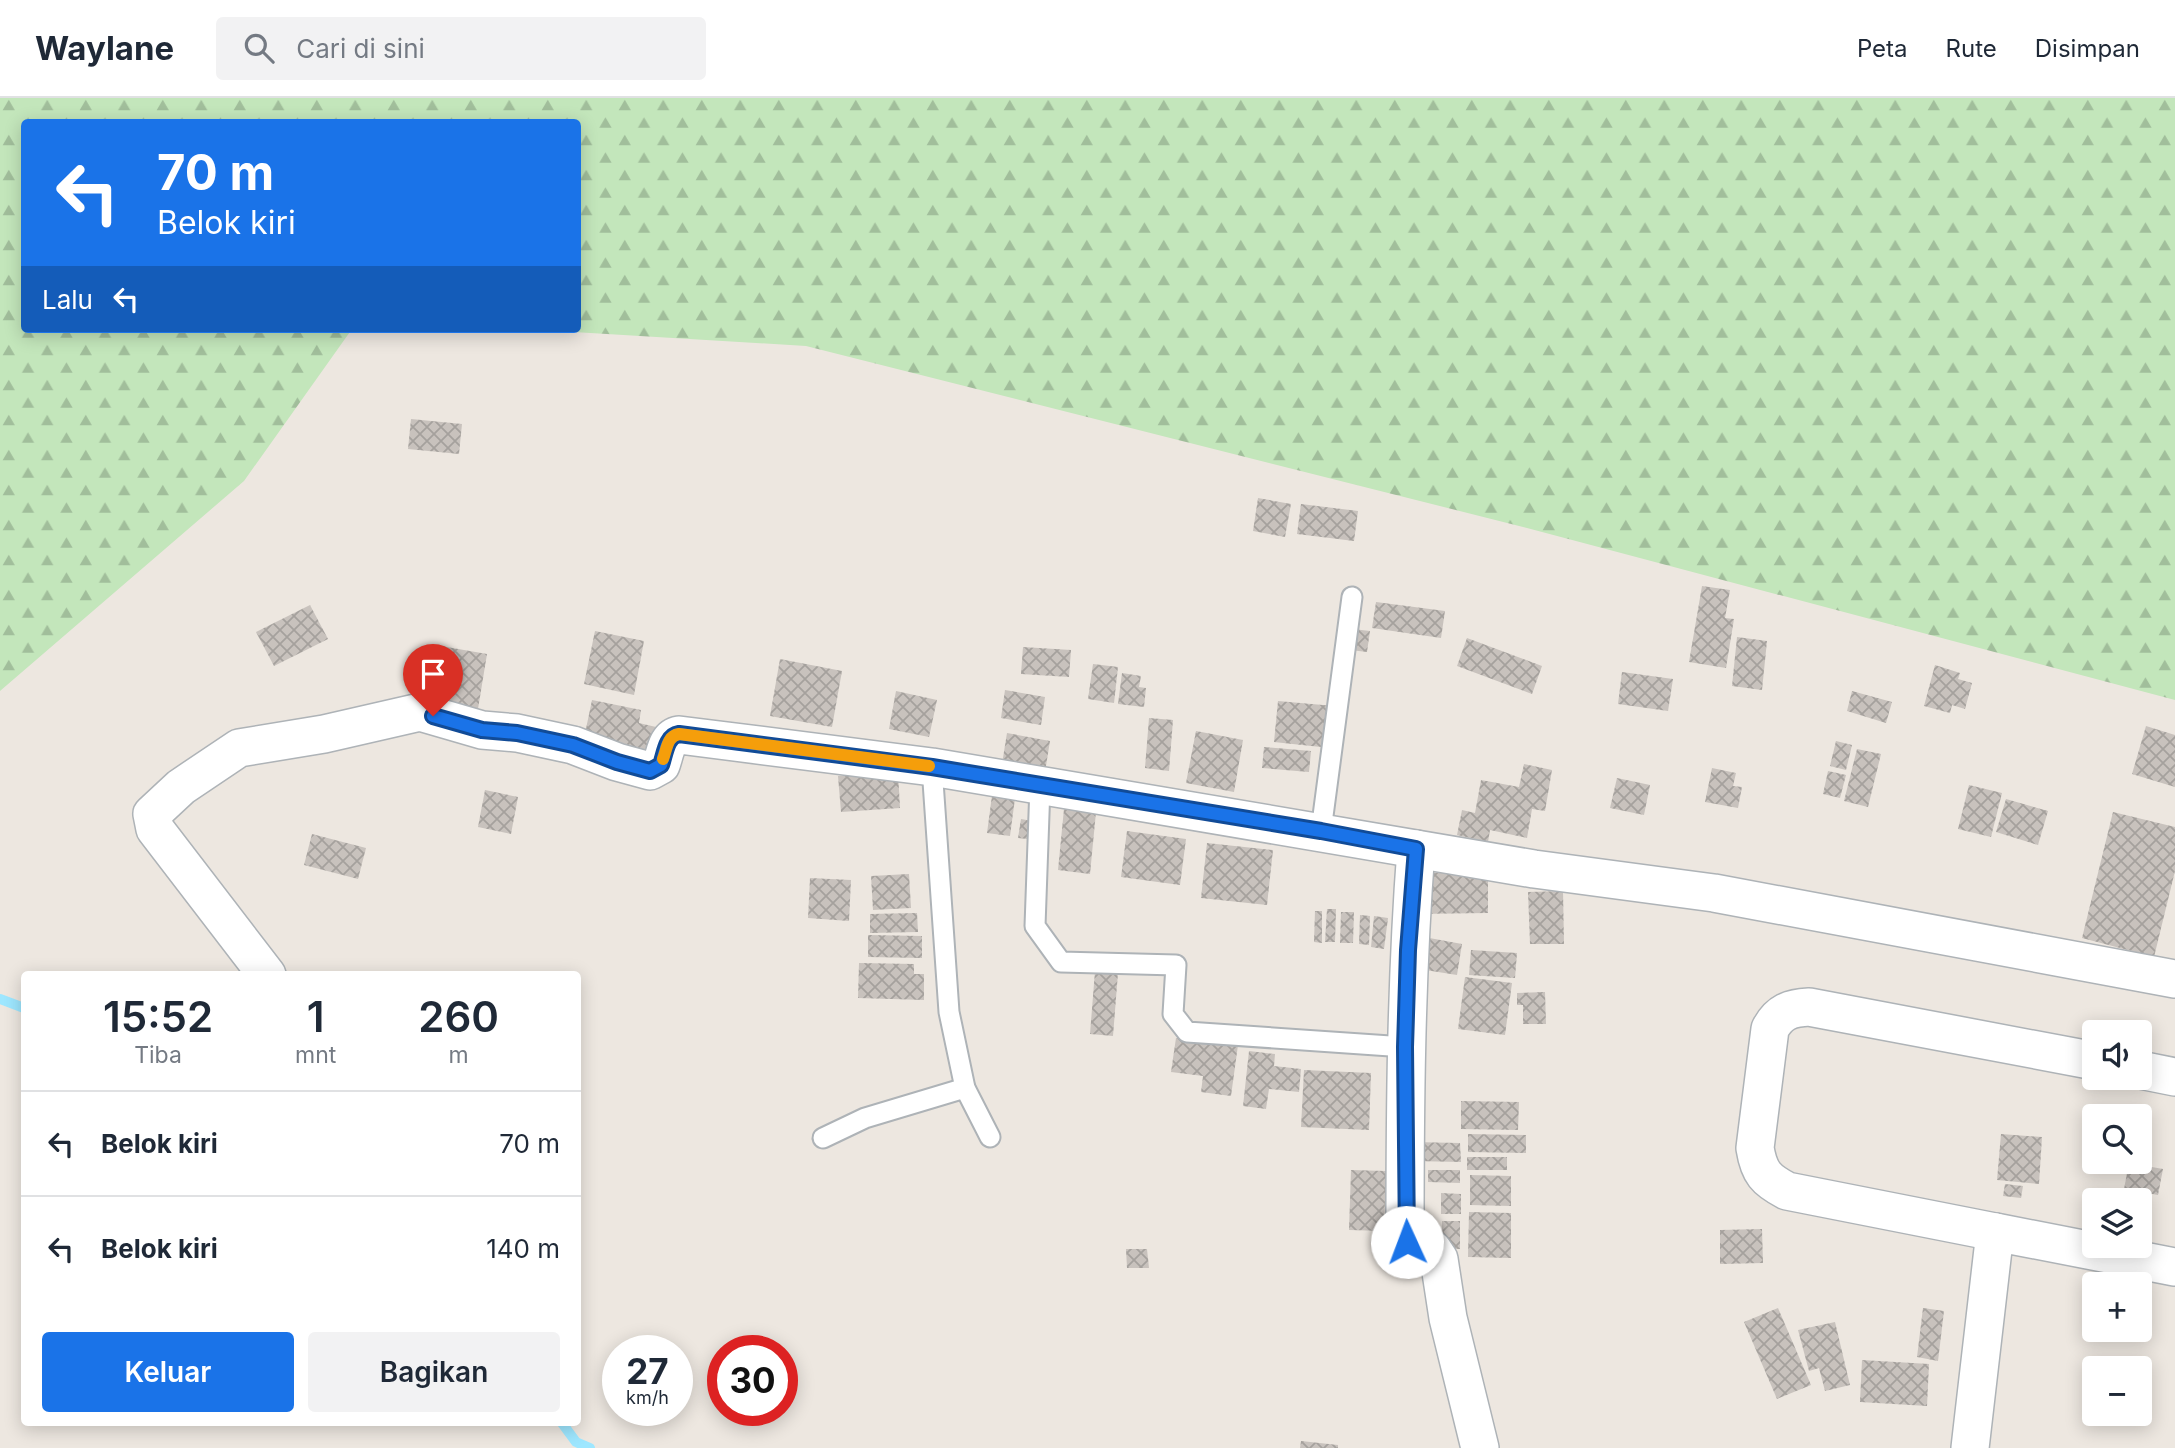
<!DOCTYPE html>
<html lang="id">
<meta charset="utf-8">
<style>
:root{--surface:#fff;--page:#f2f2f3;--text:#1f2937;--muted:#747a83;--line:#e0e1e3;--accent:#1a73e8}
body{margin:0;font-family:Inter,sans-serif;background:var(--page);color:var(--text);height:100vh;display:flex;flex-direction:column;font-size:26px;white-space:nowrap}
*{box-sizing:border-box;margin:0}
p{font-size:23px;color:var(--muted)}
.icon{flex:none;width:38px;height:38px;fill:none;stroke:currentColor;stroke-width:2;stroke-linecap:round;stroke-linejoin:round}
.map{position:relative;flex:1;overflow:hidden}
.sheet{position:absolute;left:21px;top:873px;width:560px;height:455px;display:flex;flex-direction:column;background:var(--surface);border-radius:7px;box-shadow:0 4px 18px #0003}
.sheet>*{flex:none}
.guide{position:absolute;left:21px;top:21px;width:560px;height:214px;border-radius:7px;box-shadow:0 4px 18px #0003;background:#1a73e8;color:#fff;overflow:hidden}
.fabs{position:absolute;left:2082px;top:922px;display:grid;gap:14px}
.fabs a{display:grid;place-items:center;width:70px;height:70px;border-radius:7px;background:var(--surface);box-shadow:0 4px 18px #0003;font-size:35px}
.speed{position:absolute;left:602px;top:1237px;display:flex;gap:14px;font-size:35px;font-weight:700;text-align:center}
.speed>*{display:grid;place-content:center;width:91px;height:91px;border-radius:50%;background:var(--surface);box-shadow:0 4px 18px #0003;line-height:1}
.speed small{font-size:18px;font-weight:400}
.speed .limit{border:10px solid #d22;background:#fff;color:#111}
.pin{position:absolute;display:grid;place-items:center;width:60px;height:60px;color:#fff;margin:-72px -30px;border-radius:50% 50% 50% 0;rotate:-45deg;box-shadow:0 0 7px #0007}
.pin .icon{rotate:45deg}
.me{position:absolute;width:77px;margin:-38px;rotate:358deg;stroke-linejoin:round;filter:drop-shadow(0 0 5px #0008)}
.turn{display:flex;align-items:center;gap:24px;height:147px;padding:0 21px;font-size:32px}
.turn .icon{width:91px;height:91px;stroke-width:2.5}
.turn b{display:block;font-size:49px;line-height:60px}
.then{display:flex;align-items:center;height:66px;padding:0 21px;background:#0003;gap:14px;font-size:26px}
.eta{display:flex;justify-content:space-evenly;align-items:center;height:119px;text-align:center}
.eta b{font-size:42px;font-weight:600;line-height:49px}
.cta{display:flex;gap:14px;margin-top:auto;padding:14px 21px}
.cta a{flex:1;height:80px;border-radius:7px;background:var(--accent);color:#fff;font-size:28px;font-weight:600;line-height:80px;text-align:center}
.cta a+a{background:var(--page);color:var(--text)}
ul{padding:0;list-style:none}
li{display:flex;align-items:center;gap:21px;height:105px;padding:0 21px;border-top:2px solid var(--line)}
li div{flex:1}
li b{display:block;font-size:26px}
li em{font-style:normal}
header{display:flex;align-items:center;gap:42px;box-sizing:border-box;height:98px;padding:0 35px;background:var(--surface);border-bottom:2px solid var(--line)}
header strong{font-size:33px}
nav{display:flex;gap:38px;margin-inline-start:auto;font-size:24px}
.search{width:490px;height:63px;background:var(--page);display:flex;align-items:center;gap:18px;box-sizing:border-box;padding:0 24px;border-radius:7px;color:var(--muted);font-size:26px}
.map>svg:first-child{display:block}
</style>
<header>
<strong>Waylane</strong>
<div class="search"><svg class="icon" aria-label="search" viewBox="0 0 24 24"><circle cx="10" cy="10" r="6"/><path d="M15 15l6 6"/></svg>Cari di sini</div>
<nav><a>Peta</a><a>Rute</a><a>Disimpan</a></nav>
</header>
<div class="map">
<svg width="2175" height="1350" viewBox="0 0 2175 1350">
<defs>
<pattern id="forest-firs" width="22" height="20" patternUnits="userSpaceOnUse" patternTransform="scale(1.75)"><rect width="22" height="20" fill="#c3e6bb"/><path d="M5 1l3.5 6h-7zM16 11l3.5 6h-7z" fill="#a1be9b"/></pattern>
<pattern id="building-cross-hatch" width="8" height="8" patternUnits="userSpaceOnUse" patternTransform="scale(1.75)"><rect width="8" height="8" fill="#c8c2bd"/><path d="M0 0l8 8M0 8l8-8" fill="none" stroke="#a5a19d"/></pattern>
</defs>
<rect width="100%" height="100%" fill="#ede7e0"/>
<path fill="url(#forest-firs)" d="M0,0H2175V602L1527,430L806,248L524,231H578V24H24V231H352L244,383L0,593Z"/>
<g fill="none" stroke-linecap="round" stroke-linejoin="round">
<g stroke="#9ee7ff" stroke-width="10">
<path d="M0,901L24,910"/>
<path d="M562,1325L576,1344L590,1350"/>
</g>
</g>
<g fill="url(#building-cross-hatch)">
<path d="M411,321L462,326L459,356L408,351Z"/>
<path d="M1258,400L1291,406L1285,439L1253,433Z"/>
<path d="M1301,406L1358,413L1354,443L1297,436Z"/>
<path d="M1702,488L1730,492L1725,520L1734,521L1726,570L1689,564Z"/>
<path d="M1376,504L1445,513L1441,540L1372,530Z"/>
<path d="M310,507L328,541L274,568L256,534Z"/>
<path d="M1344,530L1370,533L1367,554L1342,551Z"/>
<path d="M595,533L644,543L634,597L584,586Z"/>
<path d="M1737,539L1767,543L1762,592L1732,588Z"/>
<path d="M1467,540L1542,568L1532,596L1457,568Z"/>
<path d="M441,548L487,556L478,611L432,603Z"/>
<path d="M1023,549L1071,552L1069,579L1021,576Z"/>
<path d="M780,561L842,573L832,629L770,618Z"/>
<path d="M1093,566L1118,569L1114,605L1088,601Z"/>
<path d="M1935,567L1960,575L1958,581L1972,585L1965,611L1952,607L1950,615L1924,608Z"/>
<path d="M1622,574L1673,581L1668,613L1618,606Z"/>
<path d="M1122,575L1141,578L1139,589L1146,590L1144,609L1118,606Z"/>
<path d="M1005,592L1045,599L1041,627L1001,620Z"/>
<path d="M896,593L937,602L929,639L889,631Z"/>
<path d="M1852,593L1892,604L1886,625L1847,613Z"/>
<path d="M592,602L641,612L639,625L656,629L650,658L583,645Z"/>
<path d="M1278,603L1334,608L1330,650L1274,644Z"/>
<path d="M1149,620L1173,622L1169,673L1145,670Z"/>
<path d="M2146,628L2175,637V689L2132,676Z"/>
<path d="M1196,633L1243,642L1234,694L1186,685Z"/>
<path d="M1007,635L1050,643L1045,674L1002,666Z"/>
<path d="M1836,643L1852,647L1846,672L1830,668Z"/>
<path d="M1264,649L1311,653L1309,674L1262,670Z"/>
<path d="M1857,651L1881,656L1868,709L1844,703Z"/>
<path d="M1524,666L1552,672L1545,713L1532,711L1527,740L1490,732L1488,744L1457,737L1462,712L1475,715L1481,682L1519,689Z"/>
<path d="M1712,670L1736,675L1733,688L1742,689L1738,710L1705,704Z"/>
<path d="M1828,673L1846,677L1840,700L1823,696Z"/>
<path d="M898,674L900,710L841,714L838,678Z"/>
<path d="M1617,680L1650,687L1644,717L1610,710Z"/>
<path d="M1017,685L1010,738L987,735L993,690Z"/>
<path d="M1969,687L2002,695L1991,739L1958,731Z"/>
<path d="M485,692L518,699L511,736L478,729Z"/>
<path d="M2006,701L2048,713L2038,747L1996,734Z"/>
<path d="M1064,711L1096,714L1090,776L1058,772Z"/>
<path d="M2113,714L2175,729V773L2154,859L2082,840Z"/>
<path d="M1021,721L1038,724L1036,742L1018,740Z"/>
<path d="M1127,733L1186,741L1180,787L1121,779Z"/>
<path d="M312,736L366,750L358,781L304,767Z"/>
<path d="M1207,745L1273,752L1267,807L1201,800Z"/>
<path d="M1488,774V815L1416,816V775Z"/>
<path d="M909,776L911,810L873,812L871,778Z"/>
<path d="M810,780L851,782L849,823L808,820Z"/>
<path d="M1563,793L1564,846H1530L1528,794Z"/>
<path d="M1327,811H1336L1335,844H1325Z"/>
<path d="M1315,813H1322V845L1314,844Z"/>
<path d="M1341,814H1354L1353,845H1340Z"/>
<path d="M917,815L918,834L870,835V816Z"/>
<path d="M1360,817L1370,818L1369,847L1359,846Z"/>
<path d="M1374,818L1388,820L1384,851L1371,849Z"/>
<path d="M868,837L922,838V860L868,859Z"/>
<path d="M1424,839L1462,846L1457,877L1419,871Z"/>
<path d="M1471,852L1517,855L1515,880L1469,877Z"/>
<path d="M859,865L914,866V876H924V902L858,900Z"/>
<path d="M1095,873L1118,875L1113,938L1090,936Z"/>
<path d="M1465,879L1512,885L1505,937L1458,931Z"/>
<path d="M1545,894L1546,926H1523V907H1517V895Z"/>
<path d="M1176,940L1238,947L1231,998L1201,994L1203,978L1171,974Z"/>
<path d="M1249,953L1275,956L1274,968L1301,971L1299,994L1269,991L1266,1011L1243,1008Z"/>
<path d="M1304,972L1371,975L1369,1032L1301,1029Z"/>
<path d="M1461,1003L1519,1004L1518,1032L1461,1031Z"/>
<path d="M1468,1036L1526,1037V1055L1468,1054Z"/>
<path d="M2001,1036L2042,1039L2039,1086L1997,1082Z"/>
<path d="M1412,1044L1460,1045L1461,1064L1413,1063Z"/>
<rect x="1467" y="1059" width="40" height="13"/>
<path d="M2129,1065L2163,1071L2158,1097L2124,1091Z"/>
<path d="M1351,1072L1386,1073L1384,1133L1349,1132Z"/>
<path d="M1428,1072H1460V1085L1428,1084Z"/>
<path d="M1470,1077L1511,1078V1108L1470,1107Z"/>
<path d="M2005,1086L2023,1088L2021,1100L2003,1098Z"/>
<path d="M1441,1095L1461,1096V1116H1441Z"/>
<path d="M1469,1114L1511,1115V1160L1468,1159Z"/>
<path d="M1442,1123H1460V1151H1441Z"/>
<path d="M1762,1131L1763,1165L1720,1166V1132Z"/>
<path d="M1126,1151H1147L1149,1170H1127Z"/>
<path d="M1778,1210L1811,1287L1777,1301L1744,1224Z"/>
<path d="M1923,1210L1944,1213L1938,1263L1917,1259Z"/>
<path d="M1835,1224L1850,1287L1825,1293L1819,1270L1809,1273L1798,1232Z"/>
<path d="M1862,1262L1929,1266L1927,1308L1860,1304Z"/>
<path d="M1301,1343L1338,1347V1350H1300Z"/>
</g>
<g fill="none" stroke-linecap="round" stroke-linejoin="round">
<defs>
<g id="lane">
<path d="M932,669L949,914L965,990L990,1039"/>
<path d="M1040,688L1035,828L1061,864L1176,867L1173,916L1187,934L1405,949"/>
<path d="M1321,733L1352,499"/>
<path d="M823,1040L865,1020L965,990"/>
</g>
<g id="street">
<path d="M1416,751C1406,882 1405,1008 1405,1139L1407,1144L1433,1152L1439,1161L1448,1220L1480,1350"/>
<path d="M267,877L155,731L152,716L181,689L239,650L324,636L420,614L482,632L517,635L573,647L617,664L650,673L661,667C665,657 666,639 679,637L932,669L1534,771L1714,795L2175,881"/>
<path d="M2140,972L2175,979"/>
<path d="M1995,1134L1787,1093C1766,1082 1759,1075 1755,1050L1770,931C1779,914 1790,910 1809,909L2095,963"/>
<path d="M1970,1350L1995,1134L2175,1169"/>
</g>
</defs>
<use href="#lane" stroke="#aeb3b7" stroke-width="23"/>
<use href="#street" stroke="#aeb3b7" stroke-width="40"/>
<use href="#lane" stroke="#fff" stroke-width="19"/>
<use href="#street" stroke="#fff" stroke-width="37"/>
</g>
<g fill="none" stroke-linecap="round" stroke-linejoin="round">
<defs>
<path id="route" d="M433,618L482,632L517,635L573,647L617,664L650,673L661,667C665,656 666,638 679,636L932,669L1321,733L1416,751L1408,852L1405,949L1407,1144"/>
</defs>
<use href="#route" stroke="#114b97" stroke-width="18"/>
<use href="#route" stroke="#1a73e8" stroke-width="12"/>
<path stroke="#f59e0b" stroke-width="12" d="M663,661C667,651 667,638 679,636L929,668"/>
</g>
</svg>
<div class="fabs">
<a><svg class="icon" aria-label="sound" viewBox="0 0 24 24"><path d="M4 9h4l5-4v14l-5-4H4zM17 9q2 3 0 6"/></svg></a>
<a><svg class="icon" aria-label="search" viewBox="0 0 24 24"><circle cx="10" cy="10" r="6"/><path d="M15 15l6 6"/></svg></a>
<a><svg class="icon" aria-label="layers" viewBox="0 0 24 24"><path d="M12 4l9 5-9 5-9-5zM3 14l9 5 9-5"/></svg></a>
<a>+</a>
<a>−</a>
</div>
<div class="speed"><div>27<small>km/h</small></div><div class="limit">30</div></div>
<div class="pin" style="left:433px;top:618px;background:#d93025"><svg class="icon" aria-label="arrive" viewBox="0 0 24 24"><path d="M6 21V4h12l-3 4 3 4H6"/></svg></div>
<svg class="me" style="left:1407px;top:1144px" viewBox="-20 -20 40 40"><circle r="19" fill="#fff"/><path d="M0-13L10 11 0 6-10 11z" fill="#1a73e8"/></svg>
<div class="guide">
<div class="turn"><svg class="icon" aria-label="left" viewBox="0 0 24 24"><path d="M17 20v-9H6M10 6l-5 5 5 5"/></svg><div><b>70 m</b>Belok kiri</div></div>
<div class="then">Lalu<svg class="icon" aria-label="left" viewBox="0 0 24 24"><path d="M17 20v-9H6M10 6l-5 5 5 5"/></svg></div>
</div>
<section class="sheet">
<div class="eta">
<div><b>15:52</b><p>Tiba</p></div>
<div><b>1</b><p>mnt</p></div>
<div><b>260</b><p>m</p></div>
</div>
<ul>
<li><svg class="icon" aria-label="left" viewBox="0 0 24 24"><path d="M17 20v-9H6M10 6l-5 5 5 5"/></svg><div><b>Belok kiri</b></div><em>70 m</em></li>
<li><svg class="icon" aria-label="left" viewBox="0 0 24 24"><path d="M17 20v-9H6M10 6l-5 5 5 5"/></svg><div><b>Belok kiri</b></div><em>140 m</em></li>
</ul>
<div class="cta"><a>Keluar</a><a>Bagikan</a></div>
</section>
</div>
